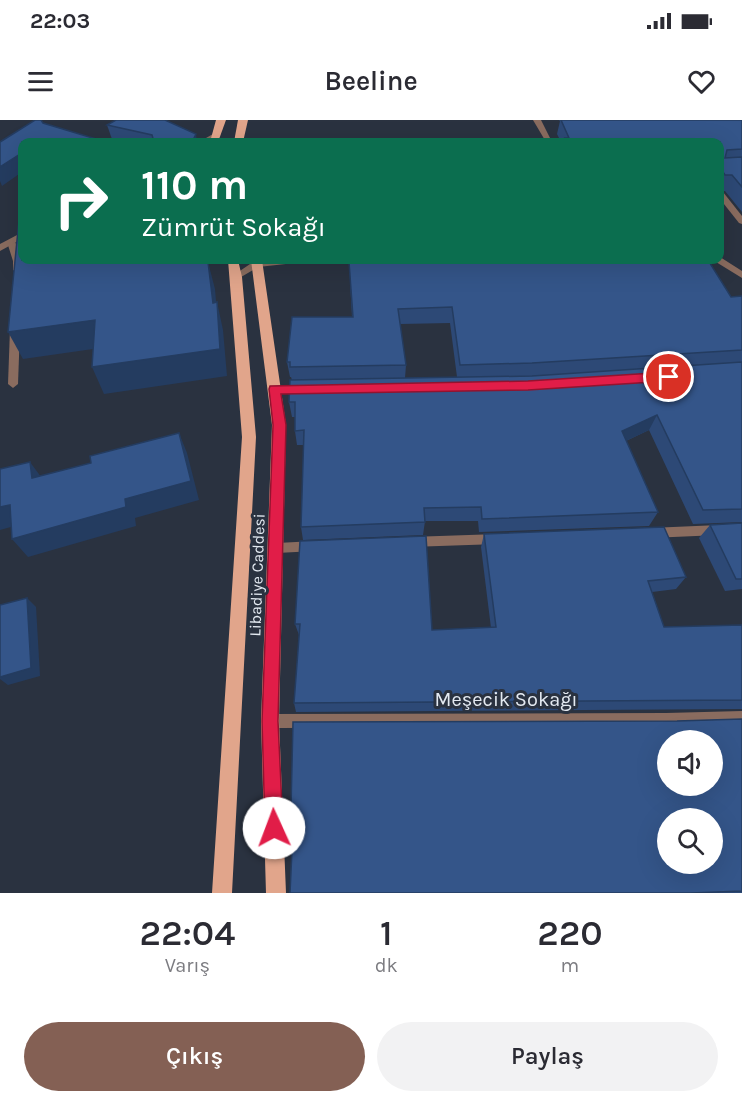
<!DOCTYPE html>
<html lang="tr">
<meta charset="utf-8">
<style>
:root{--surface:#fff;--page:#f2f2f3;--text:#2b2b33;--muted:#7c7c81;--accent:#846054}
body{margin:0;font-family:Karla,sans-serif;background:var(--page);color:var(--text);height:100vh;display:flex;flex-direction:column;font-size:22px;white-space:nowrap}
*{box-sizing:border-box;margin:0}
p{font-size:20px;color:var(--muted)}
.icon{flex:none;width:33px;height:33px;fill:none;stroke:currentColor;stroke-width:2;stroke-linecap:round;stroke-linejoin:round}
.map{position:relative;height:773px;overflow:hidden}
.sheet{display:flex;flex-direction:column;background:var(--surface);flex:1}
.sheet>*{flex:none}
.hud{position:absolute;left:18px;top:18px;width:706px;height:126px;border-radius:12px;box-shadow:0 6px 24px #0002;background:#0b6e4f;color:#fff;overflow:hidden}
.buttons{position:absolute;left:657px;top:610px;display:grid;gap:12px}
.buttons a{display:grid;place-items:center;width:66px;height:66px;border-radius:50%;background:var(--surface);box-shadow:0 6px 24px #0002;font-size:30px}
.pin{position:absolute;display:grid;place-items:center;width:51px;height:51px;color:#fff;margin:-26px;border:3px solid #fff;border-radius:50%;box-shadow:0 2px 6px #0007}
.me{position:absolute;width:66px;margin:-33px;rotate:358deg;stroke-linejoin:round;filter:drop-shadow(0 0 4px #0008)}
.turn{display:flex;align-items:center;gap:21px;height:126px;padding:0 24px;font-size:27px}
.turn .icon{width:78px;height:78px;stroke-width:2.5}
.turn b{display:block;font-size:42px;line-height:51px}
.eta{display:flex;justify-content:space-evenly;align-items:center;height:102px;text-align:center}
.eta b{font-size:36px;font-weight:600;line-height:42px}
.primary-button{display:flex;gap:12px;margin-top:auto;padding:12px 24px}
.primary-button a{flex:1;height:69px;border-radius:36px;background:var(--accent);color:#fff;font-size:24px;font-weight:600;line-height:69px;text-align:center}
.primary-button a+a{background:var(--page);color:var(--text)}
.status{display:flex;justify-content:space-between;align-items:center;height:42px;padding:0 30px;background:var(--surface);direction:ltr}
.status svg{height:16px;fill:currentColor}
header{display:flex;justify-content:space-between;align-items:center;height:78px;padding:0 24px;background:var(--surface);font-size:27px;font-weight:600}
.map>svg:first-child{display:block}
</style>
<div class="status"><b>22:03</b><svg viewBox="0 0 49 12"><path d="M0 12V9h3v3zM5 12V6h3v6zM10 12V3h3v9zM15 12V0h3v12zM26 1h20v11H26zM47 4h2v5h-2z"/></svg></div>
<header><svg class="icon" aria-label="menu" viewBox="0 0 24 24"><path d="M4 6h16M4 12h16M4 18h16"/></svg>Beeline<svg class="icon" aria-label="heart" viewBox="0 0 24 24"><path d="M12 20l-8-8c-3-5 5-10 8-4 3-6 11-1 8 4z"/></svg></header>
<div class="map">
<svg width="742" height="773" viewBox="0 0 742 773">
<rect width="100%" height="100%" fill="#2a3240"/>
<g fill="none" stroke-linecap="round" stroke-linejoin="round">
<g fill="#8a6c5f" fill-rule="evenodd">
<path d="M11,119C20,124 22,140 23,150L18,153L13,150V141L7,122Z"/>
<path d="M15,206L20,209L18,264L13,268L8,264L10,209Z"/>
</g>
<g fill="#8a6c5f" fill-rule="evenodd">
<path d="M533,0H541L552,22H546Z"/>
<path d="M213,14L220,16L208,22H199Z"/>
<path d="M720,72H723L742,96V104L739,103L720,79Z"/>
<path d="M19,114H22V119L0,131V124Z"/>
<path d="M720,137L742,151V158L716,142L715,140H720Z"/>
<path d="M272,140H299L295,143L258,147L236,160L231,157L253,142Z"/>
<path d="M742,404V414L650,418L646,417L644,413L646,409L650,408Z"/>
<path d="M498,414L502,415L504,419L502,423L498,424L410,427L406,426L404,422L406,418L410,417Z"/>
<path d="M315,421L319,422L321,426L319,430L315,431L277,433L273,432L271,428L273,424L277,423Z"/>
<path d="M742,591V605L666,607L270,608L265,606L263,601L265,596L270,594L666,593Z"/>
</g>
<g fill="#e1a58b" fill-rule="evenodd">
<path d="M216,0H226L218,22H210Z"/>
<path d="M238,0H248L243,22H234Z"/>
<path d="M228,140H238L242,157L256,317L232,773H212L242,317Z"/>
<path d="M251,140H262L286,305L279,601L286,773H266L261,601L272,305Z"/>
</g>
</g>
<g fill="#2d4976" fill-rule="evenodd">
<path d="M559,0H742V92L725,71H720V22H561L557,14L560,1Z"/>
<path d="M107,5L197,22H113Z"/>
<path d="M349,142L731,177L742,176V402L693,404L649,310L626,321L658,392L649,406L479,412L478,401H425L423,415L303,420L301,407L304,325H297L295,311V297H292L289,282L292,260L291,257H290L287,242L352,197ZM450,203L457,257L405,258L406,245L400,204Z"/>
<path d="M742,403V469L725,471L699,418L710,405Z"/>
<path d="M484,414L686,457L676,469L652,472L664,507L742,505V589L296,592L294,583L299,515L295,504L432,510L491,508L481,427Z"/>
<path d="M742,599V773H290L293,691L291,688L677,601Z"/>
</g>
<g fill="#243c60">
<path d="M196,14L197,22H192Z"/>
<path d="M22,33V52L2,66L0,61V47Z"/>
<path d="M208,142L215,169L217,193V182L223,210L227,256L104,274L92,247L213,183Z"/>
<path d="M95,200L107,227L23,239L8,212Z"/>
<path d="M657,295L649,310L615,326L622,311Z"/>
<path d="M179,313L187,333L199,380L135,398L136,406L28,437L12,419L125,379Z"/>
<path d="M30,342L44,361L32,358Z"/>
<path d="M10,385L25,403L0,410V387Z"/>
<path d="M27,478L36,487L40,556L8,565L0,559V557Z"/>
</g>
<g fill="#345589" stroke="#243c60" stroke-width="1.5" fill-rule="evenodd">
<path d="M35,0H41L43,3L106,22H22V33L0,47V22Z"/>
<path d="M116,0H165L196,14L192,22H154L152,15L107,5Z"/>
<path d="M561,0H742V29L727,30L725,38L742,37V67L732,55H725L723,52L720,53V22H568L565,18H569Z"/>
<path d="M22,99V140H200V143L208,142L213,183L217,182L220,229L92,247L95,200L8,212L19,100Z"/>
<path d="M376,140H708L731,177L742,176V230L532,243L460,245L452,187L398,189L406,245L290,247V242H287L292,197H353L349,142Z"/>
<path d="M742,242V389L703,390L657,295L622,311L658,392L482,399L481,387L424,388L425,402L301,407L304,310L295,311V282H289L290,260L532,256Z"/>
<path d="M179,313L191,361L125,379L126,387L12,419L10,385L0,387V349L30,342L32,358L91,343L90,336Z"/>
<path d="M742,403V459H736L710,405Z"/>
<path d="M664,407L686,457L648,461L664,507L742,505V580L294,583L300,504H295L300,421L426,416L432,510L496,507L484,414Z"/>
<path d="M27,478L31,548L0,557V485Z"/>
<path d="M742,599V771L691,773H290L294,687L291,688L293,602L677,601ZM668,621H712V666H668ZM668,699H712V744H668Z"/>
</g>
<path fill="#e11d48" stroke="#92132f" stroke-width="1.5" d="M669,252L674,257L669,261L528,270L281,274L286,305L278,601L283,708L280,715L274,718L267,715L265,708L262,601L273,305L269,269L270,266L528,261Z"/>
<g text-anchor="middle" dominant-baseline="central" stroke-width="6" stroke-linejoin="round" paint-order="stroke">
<g font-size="16" fill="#e4eaf2" stroke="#2a3240">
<text transform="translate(257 455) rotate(-88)">Libadiye Caddesi</text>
</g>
<g font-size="20" fill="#e4eaf2" stroke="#2a3240">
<text x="506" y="579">Meşecik Sokağı</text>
</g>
</g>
</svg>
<div class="buttons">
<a><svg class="icon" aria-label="sound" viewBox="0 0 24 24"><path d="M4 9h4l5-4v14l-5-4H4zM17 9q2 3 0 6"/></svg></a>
<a><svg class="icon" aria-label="search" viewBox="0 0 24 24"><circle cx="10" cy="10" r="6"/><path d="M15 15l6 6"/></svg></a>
</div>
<div class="pin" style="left:669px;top:257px;background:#d93025"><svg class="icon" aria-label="arrive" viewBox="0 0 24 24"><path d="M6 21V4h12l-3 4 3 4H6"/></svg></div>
<svg class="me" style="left:274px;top:708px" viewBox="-20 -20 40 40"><circle r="19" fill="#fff"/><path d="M0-13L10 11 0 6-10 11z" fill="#e11d48"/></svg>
<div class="hud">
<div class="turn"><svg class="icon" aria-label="right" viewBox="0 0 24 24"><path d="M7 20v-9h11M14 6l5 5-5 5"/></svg><div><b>110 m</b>Zümrüt Sokağı</div></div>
</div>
</div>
<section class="sheet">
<div class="eta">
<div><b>22:04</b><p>Varış</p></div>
<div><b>1</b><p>dk</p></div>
<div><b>220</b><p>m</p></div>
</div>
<div class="primary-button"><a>Çıkış</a><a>Paylaş</a></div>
</section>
